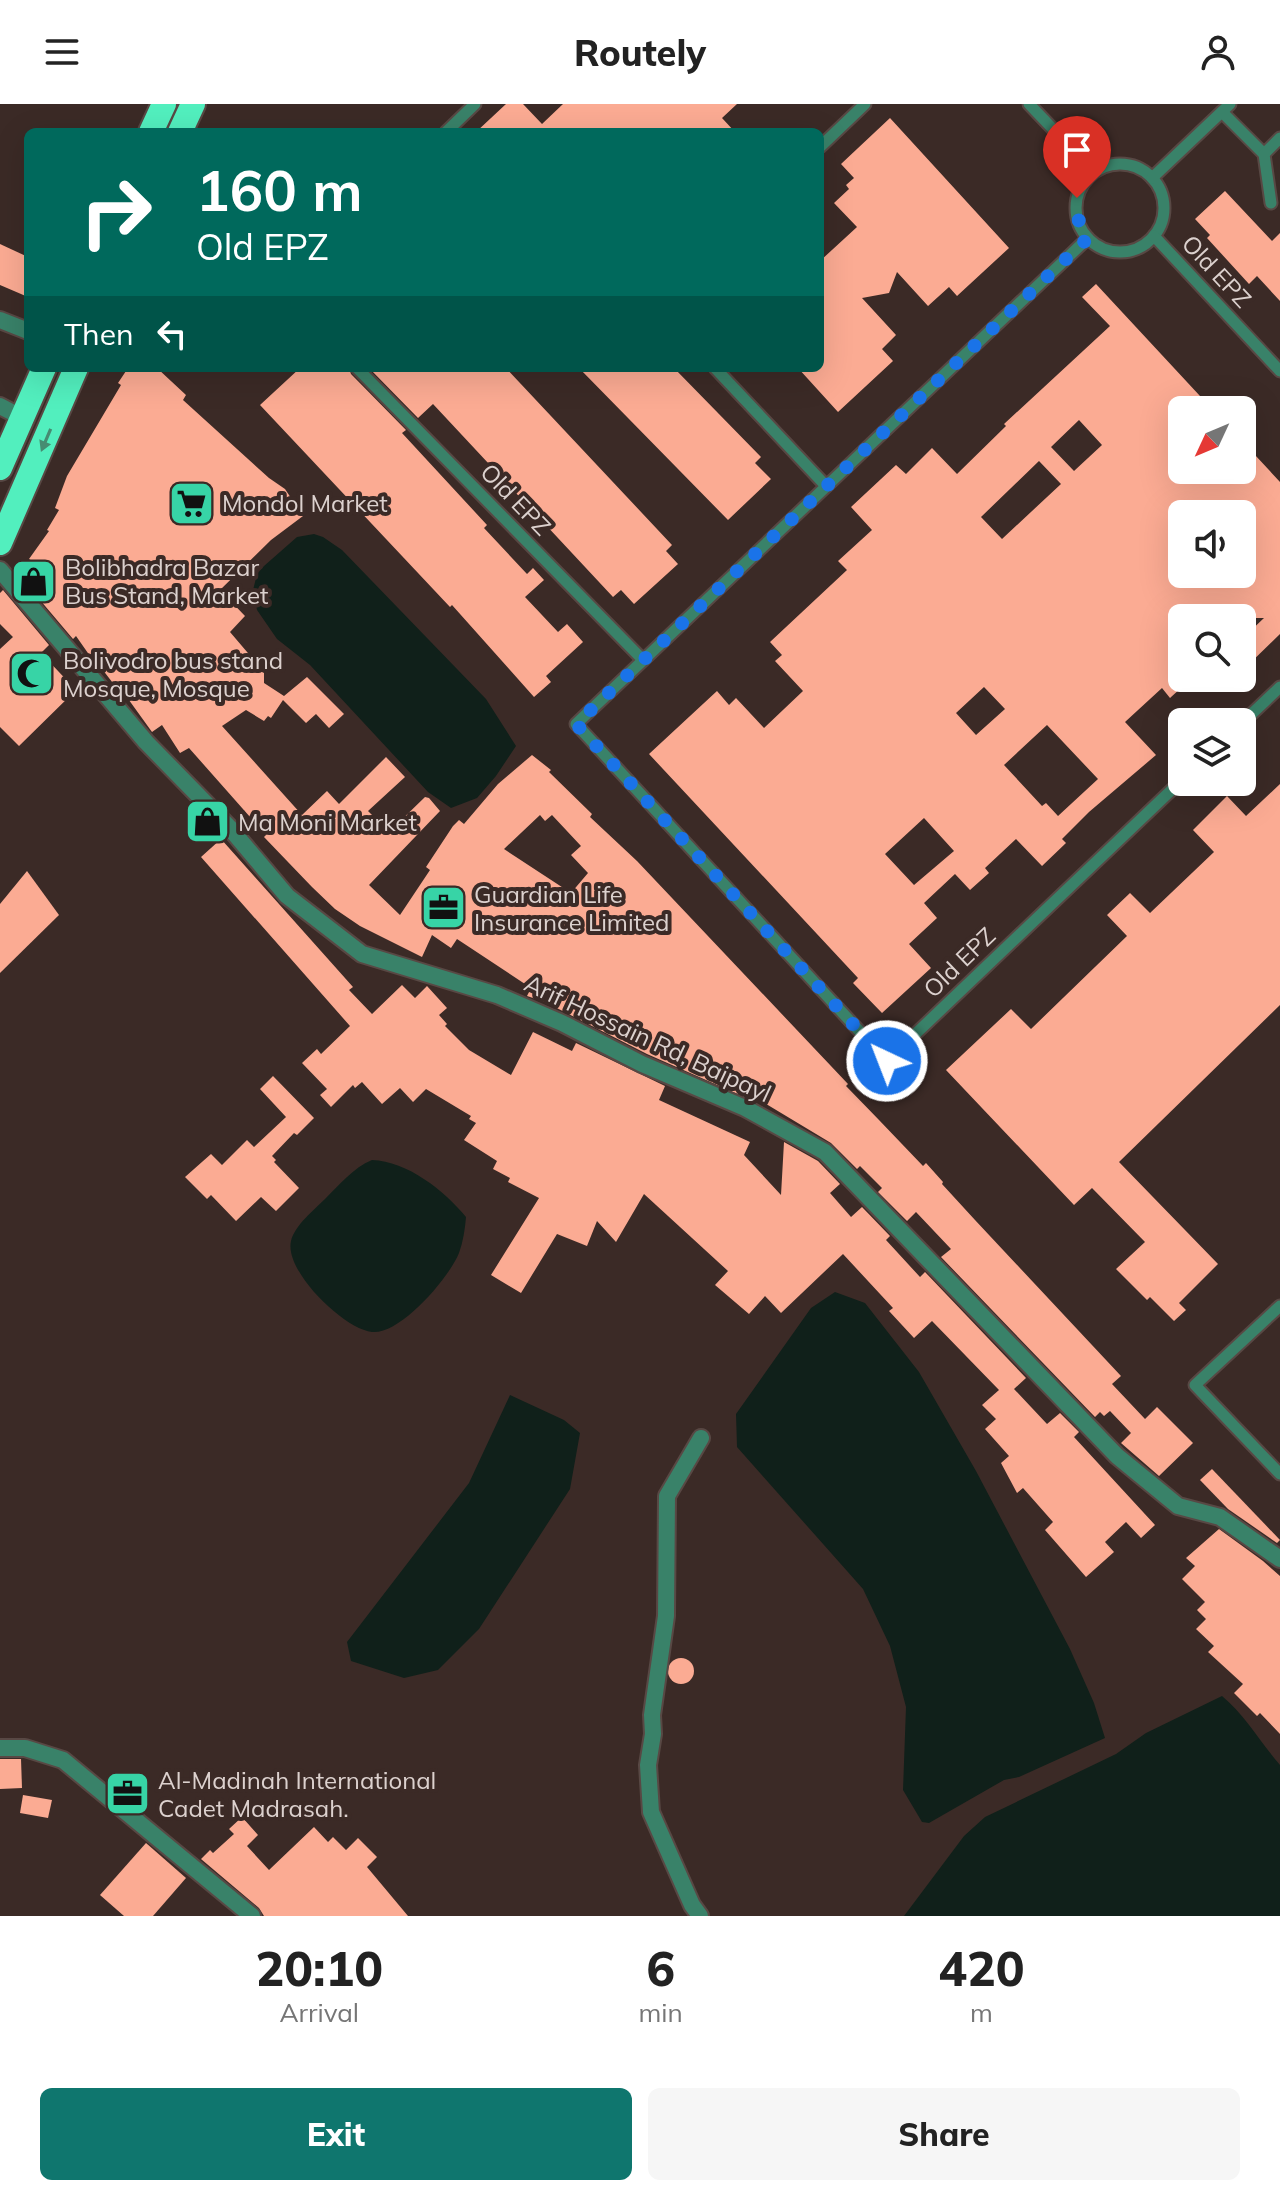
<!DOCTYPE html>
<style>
:root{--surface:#fff;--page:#f6f6f6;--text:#222;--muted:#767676;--accent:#0f766e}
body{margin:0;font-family:Mulish,sans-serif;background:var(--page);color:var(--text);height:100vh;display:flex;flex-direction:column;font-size:30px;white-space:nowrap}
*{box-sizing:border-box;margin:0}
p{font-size:26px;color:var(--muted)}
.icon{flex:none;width:44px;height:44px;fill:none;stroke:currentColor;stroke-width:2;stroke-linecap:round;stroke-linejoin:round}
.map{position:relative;height:1812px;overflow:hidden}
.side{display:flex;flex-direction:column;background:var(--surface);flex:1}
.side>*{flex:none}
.banner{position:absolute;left:24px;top:24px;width:800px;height:244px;border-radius:12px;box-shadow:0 8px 32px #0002;background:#00695c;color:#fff;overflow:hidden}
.needle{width:52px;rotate:226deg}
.fabs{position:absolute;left:1168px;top:292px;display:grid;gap:16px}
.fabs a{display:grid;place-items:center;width:88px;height:88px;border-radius:12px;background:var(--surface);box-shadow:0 8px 32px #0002;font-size:40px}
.pin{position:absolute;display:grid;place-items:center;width:68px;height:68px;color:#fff;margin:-82px -34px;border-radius:50% 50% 50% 0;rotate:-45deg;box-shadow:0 0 8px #0007}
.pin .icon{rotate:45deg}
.me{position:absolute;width:88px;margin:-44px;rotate:317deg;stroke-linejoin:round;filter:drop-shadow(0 0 6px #0008)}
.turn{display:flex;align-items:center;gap:28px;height:168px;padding:0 40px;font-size:36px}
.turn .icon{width:104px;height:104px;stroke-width:2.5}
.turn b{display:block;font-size:56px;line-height:68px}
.then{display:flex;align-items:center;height:76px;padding:0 40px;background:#0003;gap:16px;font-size:30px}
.eta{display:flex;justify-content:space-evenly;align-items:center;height:136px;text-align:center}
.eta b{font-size:48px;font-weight:800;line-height:56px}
.primary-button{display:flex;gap:16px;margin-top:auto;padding:16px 40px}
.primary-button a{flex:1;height:92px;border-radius:12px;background:var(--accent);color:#fff;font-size:32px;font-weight:800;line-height:92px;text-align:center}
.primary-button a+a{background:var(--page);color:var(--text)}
header{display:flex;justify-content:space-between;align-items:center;height:104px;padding:0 40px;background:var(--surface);font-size:36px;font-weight:800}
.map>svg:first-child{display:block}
</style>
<header><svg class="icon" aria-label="menu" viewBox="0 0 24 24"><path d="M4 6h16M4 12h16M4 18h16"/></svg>Routely<svg class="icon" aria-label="person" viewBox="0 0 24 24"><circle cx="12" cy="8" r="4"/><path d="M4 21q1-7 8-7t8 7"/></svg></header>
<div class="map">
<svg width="1280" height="1812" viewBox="0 0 1280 1812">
<rect width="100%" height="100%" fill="#3b2a26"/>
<g fill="#10201a">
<path d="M314,430L323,433L342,446L486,595L516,642L496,672L477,694L451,704L428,688L310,561L277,535L257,506L253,486L257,470L264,462L297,433Z"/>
<path d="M372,1056C407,1057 445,1087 466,1113C465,1125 463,1138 459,1149C449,1174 400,1231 372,1228C344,1225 284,1167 291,1137C295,1121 314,1106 325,1095C340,1080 353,1064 372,1056Z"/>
<path d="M835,1188L865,1199L919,1268L976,1367L1070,1545L1094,1599L1105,1634L1019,1673L1004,1676L929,1719L922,1718L903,1686L906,1603L890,1542L863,1485L737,1343L736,1310L811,1204Z"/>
<path d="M510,1291L564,1316L580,1329L570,1385L479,1525L438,1566L404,1574L351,1557L347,1538L469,1379Z"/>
<path d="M1222,1592C1245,1611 1260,1638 1280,1661V1812H904L964,1732L985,1713L1116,1650L1146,1629Z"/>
</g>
<g fill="#fbab93" fill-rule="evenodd">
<path d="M506,0H523L542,20L563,0H737L722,14L735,28H476Z"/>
<path d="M890,14L1009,144L957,192L949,183L928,202L897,168L889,189L862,194L896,231L882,245L893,257L838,308L798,264H820V157L857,123L834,99L849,85L846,81L854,74L841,60Z"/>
<path d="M1225,87L1272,137L1280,129V197L1257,172L1249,180L1207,134L1210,131L1195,115Z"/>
<path d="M0,140L28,153V193L0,181Z"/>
<path d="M1096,180L1213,306H1182V366H1242V337L1280,378V530L1242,567V535L1264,514H1182V583L1170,594L1162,584L1125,618L1156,651L1089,708L1062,735L1066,739L1042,762L1016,735L985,764L989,769L970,786L955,770L924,799L937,814L909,840L931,864L882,909L853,879L858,874L649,650L717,587L729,601L736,594L764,624L803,587L775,557L782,551L770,538L847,466L838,457L872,426L851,403L896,361L906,370L932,344L957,370L1006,322L1004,320L1110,222L1082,193ZM1079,316L1102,341L1074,367L1051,343ZM1039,357L1061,380L1002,435L981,413ZM1182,410H1242V470H1182ZM984,583L1005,605L976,631L956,609ZM1047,621L1098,675L1058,712L1046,699L1042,702L1004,661ZM924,714L954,747L914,781L885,750Z"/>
<path d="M128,264H157L186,291L183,296L269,374L285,385L303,412L271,436L220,486L245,512L230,528L259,562H264V579L284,592L307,573L344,610L329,624L316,610L306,619L283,596L271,614L268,612L264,617L246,606L222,622L302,711L327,687L339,700L386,653L405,673L368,707L389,728L425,693L429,694L440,707L369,781L400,811L430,766L426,763L453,722L459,716L464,720L498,680L532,651L551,666L549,668L592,710L590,713L637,757L848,980L846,982L879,1016L923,1062L926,1059L943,1078L942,1080L975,1116L1121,1272L1112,1280L1145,1315L1157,1303L1193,1339L1159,1372L1121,1339L1131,1329L1110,1307L1104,1312L1100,1308L1095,1313L941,1153L951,1145L916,1108L907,1117L878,1088L882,1084L860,1062L857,1065L831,1039L758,995L756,998L647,950L545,898L527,892L531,884L457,835L451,844L432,831L422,853L360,822L335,805L312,783L264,733L266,731L189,644L180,649L162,621L152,628L121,585L119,587L99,561L97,562L76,532L73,535L18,470L32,457L29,455L49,427L47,426L59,406L55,404L67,372L121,281L118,279ZM540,711L545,717L552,711L581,742L571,751L588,769L571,789L504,745Z"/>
<path d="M300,264H349L351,270L406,326L402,329L487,421L484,424L527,470L533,464L544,476L525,493L558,528L567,520L583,538L546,572L551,578L534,593L452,501L450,503L260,301Z"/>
<path d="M369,264H506L672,441L666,447L678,460L634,500L621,486L613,493L433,300L418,314Z"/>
<path d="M579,264H674L761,353L755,359L771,375L728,416Z"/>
<path d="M3,486L49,541L41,549L76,586L19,642L0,623V545L13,533L0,520V489Z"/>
<path d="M1280,680V901L1119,1058L1218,1160L1179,1199L1186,1206L1174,1217L1150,1193L1147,1196L1116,1165L1145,1138L1092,1084L1074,1101L946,966L1011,905L1031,925L1127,832L1107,811L1130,789L1150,809L1214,748L1193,726L1227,692L1246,712Z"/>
<path d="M221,735L353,883L349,886L372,910L402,881L415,894L427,882L447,904L439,911L447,920L445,922L469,946L511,971L533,928L572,947L576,939L665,982L659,996L750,1038L744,1051L781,1091L784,1038L818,1057L840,1080L830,1089L851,1113L862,1103L890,1132L886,1136L920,1173L925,1168L1026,1274L1014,1285L1047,1320L1060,1309L1079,1328L1074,1333L1155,1421L1141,1434L1126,1418L1105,1438L1114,1448L1086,1473L1045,1426L1053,1418L1023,1384L1017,1389L1001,1359L1009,1352L985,1325L996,1315L982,1301L999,1286L932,1217L914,1234L889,1207L893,1204L843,1150L781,1209L765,1192L749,1210L715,1181L728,1167L644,1090L616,1138L597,1117L587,1142L557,1130L521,1189L491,1171L539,1094L508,1078L510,1074L493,1065L497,1057L464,1036L476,1019L469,1015L471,1012L426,985L413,998L400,984L382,1000L362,978L355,984L353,981L331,1003L320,991L327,985L302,959L317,945L321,950L350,922L201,753Z"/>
<path d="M27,767L59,811L0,869V800Z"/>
<path d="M273,972L314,1014L297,1031L294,1029L272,1052L276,1056L274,1058L299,1084L276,1107L261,1093L236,1117L211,1091L207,1095L185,1073L211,1050L222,1061L247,1036L254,1043L286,1013L260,985Z"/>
<path d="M1212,1365L1280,1436L1277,1439L1228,1405L1200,1376Z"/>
<path d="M1219,1425L1263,1457L1280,1472V1630L1260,1609L1257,1612L1234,1589L1243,1580L1208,1548L1214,1542L1196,1525L1206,1515L1197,1506L1205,1498L1182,1475L1195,1462L1186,1454Z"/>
<circle cx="681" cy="1567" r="13"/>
<path d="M0,1655H21L22,1684L0,1685Z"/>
<path d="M23,1691L52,1696L48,1714L20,1709Z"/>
<path d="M242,1713L258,1731L247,1742L269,1766L314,1723L328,1738L333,1733L346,1746L358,1734L377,1753L367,1763L408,1812H264L259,1804L201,1755L210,1746L213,1749L234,1730L229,1725Z"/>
<path d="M146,1739L186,1774L153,1812H124L100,1791Z"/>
</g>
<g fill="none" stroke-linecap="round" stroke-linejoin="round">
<defs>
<g id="lane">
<path d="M1029,0L1094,68"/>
<path d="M1222,8L1264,50"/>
<path d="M446,28L475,0"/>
<path d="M820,43L865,0"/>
<circle cx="1120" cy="104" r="44"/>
<path d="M1152,74L1230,0"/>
<path d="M1271,99L1264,50L1280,34"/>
<path d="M1154,132L1280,267"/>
<path d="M1088,134L576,620L887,957L1182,676"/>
<path d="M357,264L643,556"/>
<path d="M715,264L826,382"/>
<path d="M1242,619L1280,583"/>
<path d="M1280,1202L1195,1281L1280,1370"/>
</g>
<g id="street">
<path d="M0,216L28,227"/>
<path d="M0,302L23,314"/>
<path d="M0,466L146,638L229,723L287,792L362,850L497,891L562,919L642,960L745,1004L825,1048L1117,1352L1178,1402L1220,1413L1280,1455"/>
<path d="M0,1644H25L63,1656L252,1812"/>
<path d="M700,1812L692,1801L651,1708L648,1661L653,1630L652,1611L666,1512L667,1392L701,1334"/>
</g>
<g id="highway">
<path d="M151,28L164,0"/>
<path d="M180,28L193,0"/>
<path d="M0,364L44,264"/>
<path d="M0,439L76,264"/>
</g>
</defs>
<use href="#lane" stroke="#584844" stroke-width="15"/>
<use href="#street" stroke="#584844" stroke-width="20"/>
<use href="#highway" stroke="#584844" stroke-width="28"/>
<use href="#lane" stroke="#398269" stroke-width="11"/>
<use href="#street" stroke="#398269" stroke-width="16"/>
<use href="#highway" stroke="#52efbe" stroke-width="24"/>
</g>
<defs><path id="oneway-solid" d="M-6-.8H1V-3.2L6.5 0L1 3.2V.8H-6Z" transform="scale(2)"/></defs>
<use fill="#468c72" href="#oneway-solid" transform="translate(46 336) rotate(113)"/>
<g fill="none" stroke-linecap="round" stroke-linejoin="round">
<path stroke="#1a73e8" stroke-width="14" stroke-dasharray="0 25.2" d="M887,957L576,620L1088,134L1078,115L1077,94"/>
</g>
<defs>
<symbol id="supermarket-square" viewBox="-11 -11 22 22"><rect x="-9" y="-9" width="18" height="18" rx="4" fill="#37d4a6" stroke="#3b2a26"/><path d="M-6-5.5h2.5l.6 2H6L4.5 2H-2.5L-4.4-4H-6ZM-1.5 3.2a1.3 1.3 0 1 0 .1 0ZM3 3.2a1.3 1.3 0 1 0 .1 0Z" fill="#111"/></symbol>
<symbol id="shop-square" viewBox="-11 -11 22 22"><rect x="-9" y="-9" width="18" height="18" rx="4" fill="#37d4a6" stroke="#3b2a26"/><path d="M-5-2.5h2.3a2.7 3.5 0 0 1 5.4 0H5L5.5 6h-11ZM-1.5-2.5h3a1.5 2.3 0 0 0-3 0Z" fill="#111"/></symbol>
<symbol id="mosque-square" viewBox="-11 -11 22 22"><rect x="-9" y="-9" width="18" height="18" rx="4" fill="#37d4a6" stroke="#3b2a26"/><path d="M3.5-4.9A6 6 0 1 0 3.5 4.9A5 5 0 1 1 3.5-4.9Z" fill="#111"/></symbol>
<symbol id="office-square" viewBox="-11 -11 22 22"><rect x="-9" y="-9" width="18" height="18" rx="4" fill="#37d4a6" stroke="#3b2a26"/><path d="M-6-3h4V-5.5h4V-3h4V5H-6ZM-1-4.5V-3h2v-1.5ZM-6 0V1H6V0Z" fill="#111"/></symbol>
</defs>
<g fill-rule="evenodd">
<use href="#supermarket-square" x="166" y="374" width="51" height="51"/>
<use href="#shop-square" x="8" y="452" width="51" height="51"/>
<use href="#mosque-square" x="6" y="544" width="51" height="51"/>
<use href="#shop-square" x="182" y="692" width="51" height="51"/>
<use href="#office-square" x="418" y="778" width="51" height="51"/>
<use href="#office-square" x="102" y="1664" width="51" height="51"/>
</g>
<g text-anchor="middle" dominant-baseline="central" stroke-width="8" stroke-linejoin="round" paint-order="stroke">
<g font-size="24" fill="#dcd1ce" stroke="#3b2a26">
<text transform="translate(1217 167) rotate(47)">Old EPZ</text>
<text transform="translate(516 395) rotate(46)">Old EPZ</text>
<text transform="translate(959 858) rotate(-44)">Old EPZ</text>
<text transform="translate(648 934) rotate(25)">Arif Hossain Rd, Baipayl</text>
</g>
<g font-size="24" fill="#dcd1ce" stroke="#3b2a26" text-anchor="start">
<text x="222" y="399">Mondol Market</text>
<text x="65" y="463">Bolibhadra Bazar<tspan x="65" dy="28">Bus Stand, Market</tspan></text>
<text x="63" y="556">Bolivodro bus stand<tspan x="63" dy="28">Mosque, Mosque</tspan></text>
<text x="238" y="718">Ma Moni Market</text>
<text x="474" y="790">Guardian Life<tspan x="474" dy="28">Insurance Limited</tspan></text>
<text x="158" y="1676">Al-Madinah International<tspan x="158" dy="28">Cadet Madrasah.</tspan></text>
</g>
</g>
</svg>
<div class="fabs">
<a><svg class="needle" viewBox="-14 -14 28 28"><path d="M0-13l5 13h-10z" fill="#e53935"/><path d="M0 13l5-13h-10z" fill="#767676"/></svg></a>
<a><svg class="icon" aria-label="sound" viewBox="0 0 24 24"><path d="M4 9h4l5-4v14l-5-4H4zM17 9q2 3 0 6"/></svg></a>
<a><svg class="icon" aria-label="search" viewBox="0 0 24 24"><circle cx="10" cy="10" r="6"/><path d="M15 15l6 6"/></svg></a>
<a><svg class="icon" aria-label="layers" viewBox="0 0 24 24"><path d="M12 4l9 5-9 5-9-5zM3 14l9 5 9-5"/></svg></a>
</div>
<div class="pin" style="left:1077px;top:94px;background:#d93025"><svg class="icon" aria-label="arrive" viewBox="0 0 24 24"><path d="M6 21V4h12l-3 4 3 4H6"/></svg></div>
<svg class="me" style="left:887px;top:957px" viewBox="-20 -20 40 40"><circle r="17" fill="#1a73e8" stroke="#fff" stroke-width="3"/><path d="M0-11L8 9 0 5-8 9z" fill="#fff"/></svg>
<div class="banner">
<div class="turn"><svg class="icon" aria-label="right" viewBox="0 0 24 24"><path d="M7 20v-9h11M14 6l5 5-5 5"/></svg><div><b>160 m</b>Old EPZ</div></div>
<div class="then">Then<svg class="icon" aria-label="left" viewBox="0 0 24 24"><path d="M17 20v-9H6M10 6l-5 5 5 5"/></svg></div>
</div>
</div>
<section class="side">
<div class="eta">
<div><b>20:10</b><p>Arrival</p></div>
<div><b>6</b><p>min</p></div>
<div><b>420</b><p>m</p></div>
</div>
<div class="primary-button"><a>Exit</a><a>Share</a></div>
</section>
